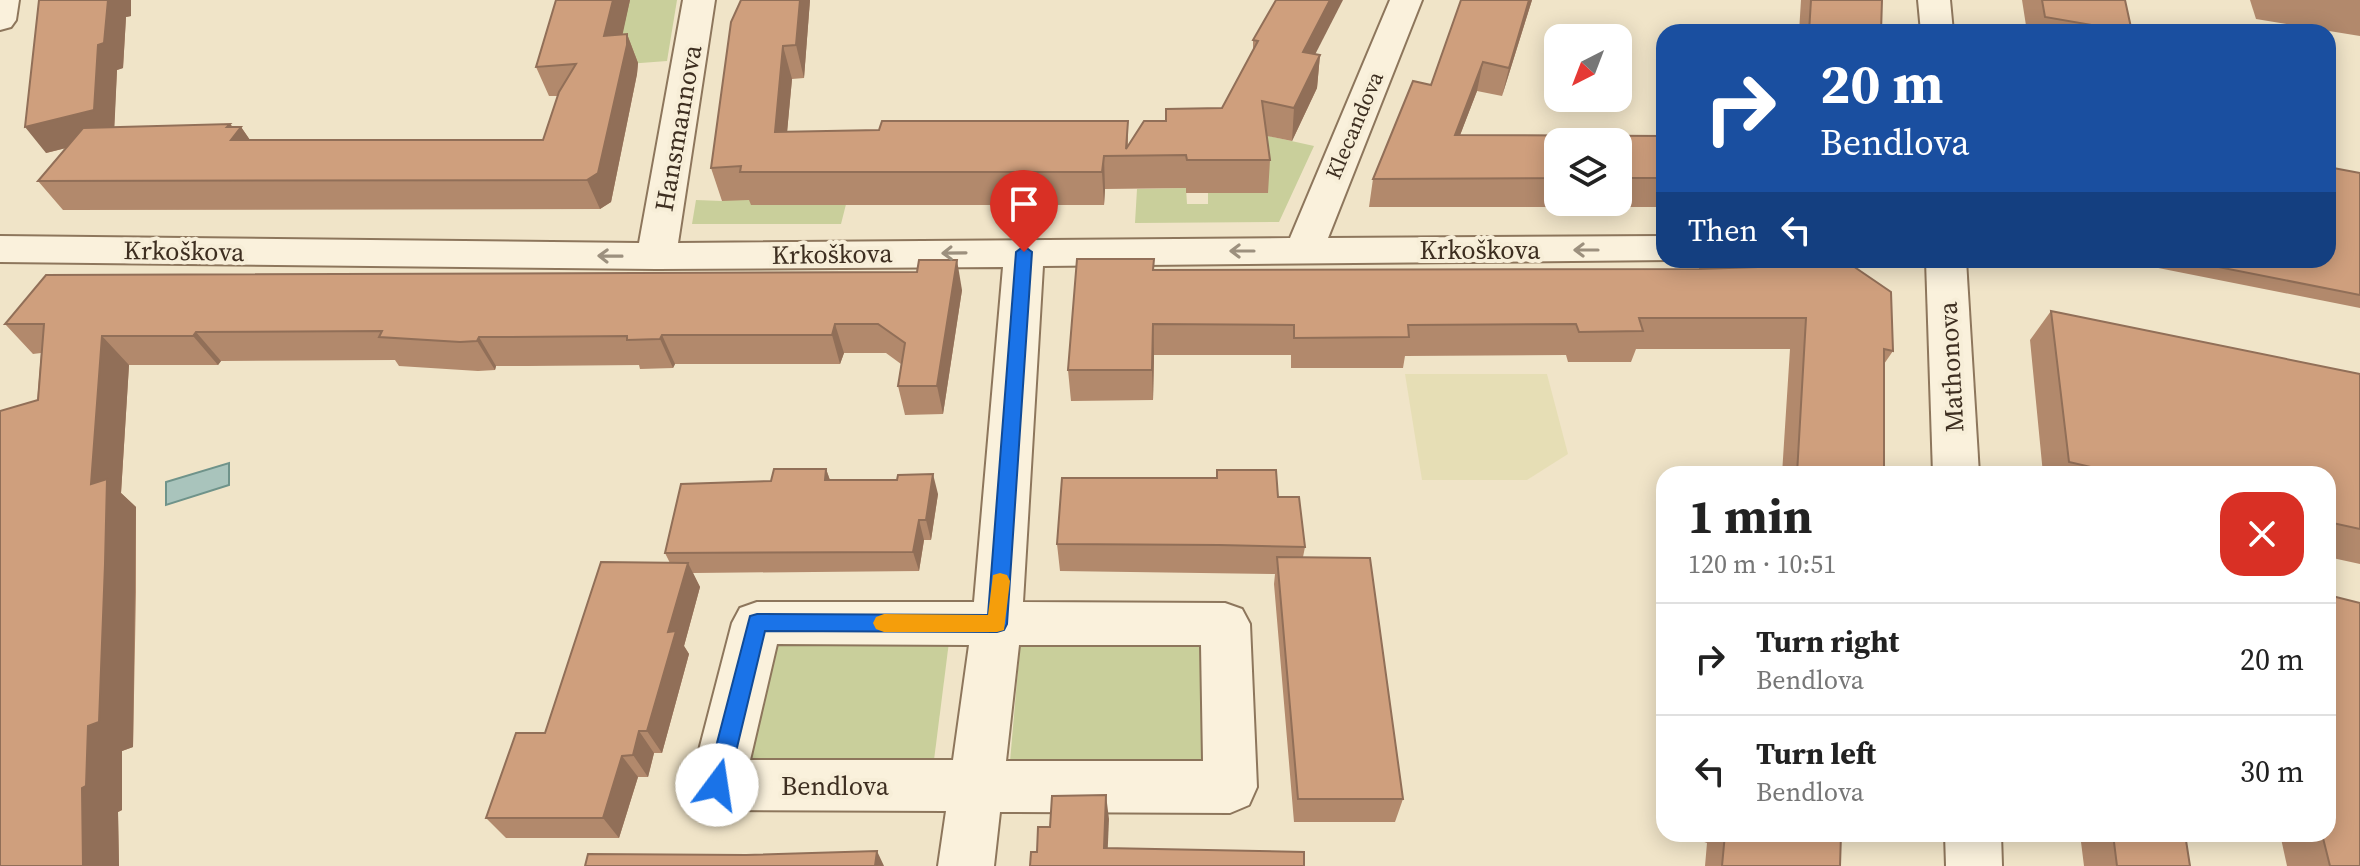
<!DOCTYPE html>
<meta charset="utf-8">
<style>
:root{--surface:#fff;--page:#f6f6f6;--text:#222;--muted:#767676;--line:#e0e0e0}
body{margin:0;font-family:"Source Serif 4",serif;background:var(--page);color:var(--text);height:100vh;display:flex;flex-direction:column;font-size:30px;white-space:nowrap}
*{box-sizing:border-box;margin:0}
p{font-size:26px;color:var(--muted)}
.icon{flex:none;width:44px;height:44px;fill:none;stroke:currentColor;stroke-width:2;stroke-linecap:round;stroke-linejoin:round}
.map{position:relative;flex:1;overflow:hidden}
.details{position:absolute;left:1656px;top:466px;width:680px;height:376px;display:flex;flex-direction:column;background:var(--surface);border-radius:24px;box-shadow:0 4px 20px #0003}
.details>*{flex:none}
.guide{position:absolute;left:1656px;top:24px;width:680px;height:244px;border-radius:24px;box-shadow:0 4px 20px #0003;background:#1a4fa0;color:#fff;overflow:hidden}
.needle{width:52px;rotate:222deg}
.controls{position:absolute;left:1544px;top:24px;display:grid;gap:16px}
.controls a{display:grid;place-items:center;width:88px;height:88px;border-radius:16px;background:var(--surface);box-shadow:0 4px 20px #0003;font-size:40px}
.pin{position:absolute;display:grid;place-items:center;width:68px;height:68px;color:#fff;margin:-82px -34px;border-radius:50% 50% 50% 0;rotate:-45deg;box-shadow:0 0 8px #0007}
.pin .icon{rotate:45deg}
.me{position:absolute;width:88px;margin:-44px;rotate:14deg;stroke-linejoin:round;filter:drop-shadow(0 0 6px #0008)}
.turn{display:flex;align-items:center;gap:28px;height:168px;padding:0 32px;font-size:36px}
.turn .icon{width:104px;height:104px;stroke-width:2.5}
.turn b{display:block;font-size:56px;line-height:68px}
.then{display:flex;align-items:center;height:76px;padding:0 32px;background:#0003;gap:16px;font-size:30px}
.round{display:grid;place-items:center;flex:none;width:84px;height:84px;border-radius:24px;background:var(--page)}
.overview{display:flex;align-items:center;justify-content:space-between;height:136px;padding:0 32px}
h1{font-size:48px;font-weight:700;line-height:60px}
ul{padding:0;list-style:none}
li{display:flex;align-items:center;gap:24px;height:112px;padding:0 32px;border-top:2px solid var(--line)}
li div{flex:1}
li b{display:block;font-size:30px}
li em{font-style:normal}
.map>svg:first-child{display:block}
</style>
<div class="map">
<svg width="2360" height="866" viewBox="0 0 2360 866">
<rect width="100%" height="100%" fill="#f0e4c8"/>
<path fill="#e6deb5" d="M1405,374H1547L1568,454L1527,480H1422Z"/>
<g fill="#c9cf9b">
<path d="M629,0H677L667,61L614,65Z"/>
<path d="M1264,135L1314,146L1279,222L1135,223L1137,189L1186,188L1187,204H1208V193H1267Z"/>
<path d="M862,141L841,224H692L696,200L722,201Z"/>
<path d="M950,634L933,768L744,772L775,635Z"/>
<path d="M1021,635L1207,642L1211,754L1200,769L1009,773Z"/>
</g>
<path fill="#a9c4bc" stroke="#6f938a" stroke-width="2" d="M229,463V485L166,505V482Z"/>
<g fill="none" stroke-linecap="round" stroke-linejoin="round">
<defs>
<g id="minor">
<path d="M0,0H19L16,20L11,27L0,30Z"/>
<path d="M683,0H715L678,243L1290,238L1390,0H1422L1328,238L1664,236V260H1671L1043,266L1023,602L1225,603L1242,609L1250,624L1257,787L1249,805L1230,813L1000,812L994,866H938L946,811L717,810L698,803L690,785L732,623L740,608L757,602H974L1003,267L656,269L0,262V236L639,243ZM777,644L969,645L953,760H750ZM1019,645H1201L1203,761H1006Z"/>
<path d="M1918,0H1950L1953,32H1921Z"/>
<path d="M1926,260H1966L1979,474H1933Z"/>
<path d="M1945,834H2001L2002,866H1946Z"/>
</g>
</defs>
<use href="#minor" stroke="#8d765c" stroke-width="4"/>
<use href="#minor" fill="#faf1dc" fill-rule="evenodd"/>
</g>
<g fill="#b2896c" fill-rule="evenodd">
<path d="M39,0H131V16L126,17L123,68L117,70L114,127L230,124L233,127H241L250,140H543L558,96H549L536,67L556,0H630L622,34H627L638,63L637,74L611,202L600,209L63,210L38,181L66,148L46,153Z"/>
<path d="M810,0L804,78L792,79L787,132L879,130L1128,121V146L1166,121L1222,108L1253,52V40L1320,55L1317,88L1292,141L1267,136L1270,160L1268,193H1186V188L1105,189L1104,205H751L749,200L722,201L711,168Z"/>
<path d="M1461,0H1532L1502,96L1477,91L1460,135L1664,136V207H1369L1373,179L1431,85ZM1558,142H1618V202H1558Z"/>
<path d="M1801,0H1882L1881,32H1799Z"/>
<path d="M2022,0H2125L2132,32H2027Z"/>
<path d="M2250,0H2360V36L2256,19Z"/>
<path d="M2360,173V308L2118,260H2328Z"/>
<path d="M1154,259V270L1699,269L1893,351L1884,364V474H1782L1790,349H1636L1631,362H1568L1566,355L1405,356L1403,368H1291V355H1154L1153,400L1071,401L1068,370Z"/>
<path d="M962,290L943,414L905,415L898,386L901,364L886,353H844L840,364H675L673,368L640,369L639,365L528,366H496L495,370L478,371L399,366L395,360L221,361L218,365H129L121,493L136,507V592L133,747L122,751V810L118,812L119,866H0L41,353L33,354L5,324Z"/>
<path d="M2051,311L2360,374V564L2328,557V474H2043L2030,340Z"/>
<path d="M826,469L830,480L938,494L931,540H924L919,571L693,573L700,587L684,646L689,654L662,753H654L648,777H638L619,838H506L486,818L545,733L670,563L665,553L771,481Z"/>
<path d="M1278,497L1305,547L1303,557L1403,799L1395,822H1294L1274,584L1275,574L1060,571L1057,544Z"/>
<path d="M1697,834H1841L1840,866H1705L1707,843L1696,839Z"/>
<path d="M2080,834H2185L2190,866H2084Z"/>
<path d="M2280,834H2328L2360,866H2287Z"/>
</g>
<g fill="#916f58">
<path d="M108,0H131V16L126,17L123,68L117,70L114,136L46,153L25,127L98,45Z"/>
<path d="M613,0H630L616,65L604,36Z"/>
<path d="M800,0H810L804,78L796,45Z"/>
<path d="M1330,0H1343L1300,84L1303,52Z"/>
<path d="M1529,0H1532L1502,96L1509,68Z"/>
<path d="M627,34L638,63L637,74L611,202L600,209L587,180Z"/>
<path d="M783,46L792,79L784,165L775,132Z"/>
<path d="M1320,55L1317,88L1292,141L1294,108Z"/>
<path d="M1483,62L1477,91L1449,164L1455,135Z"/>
<path d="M230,124L237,133L241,127L261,156L231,140L227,127Z"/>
<path d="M1104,156L1105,189L1104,205L1102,172Z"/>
<path d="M957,260L962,290L943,414L937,386Z"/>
<path d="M835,324L844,353L840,364L832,335Z"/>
<path d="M1153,324L1154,355L1153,400L1152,370Z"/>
<path d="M196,332L221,361L218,365L193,336Z"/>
<path d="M662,335L675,364L673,368L660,339Z"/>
<path d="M102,336L129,365L121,493L136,507L133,747L122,751V810L118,812L119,866H83L82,788L88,726L91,484Z"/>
<path d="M479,337L496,366L495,370L477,341Z"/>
<path d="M826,469L833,489L825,480Z"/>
<path d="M933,474L938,494L931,540L926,520Z"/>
<path d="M919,520L924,540L919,571L913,552Z"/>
<path d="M688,563L700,587L684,646L689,654L662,753L647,731L668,632Z"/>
<path d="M639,731L654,753L648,777L633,755Z"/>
<path d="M622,756L638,777L619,838L603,818Z"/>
<path d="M1106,795L1109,819L1107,866L1104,848Z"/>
<path d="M877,851L884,866H875Z"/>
</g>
<g fill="#cf9f7d" stroke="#916f58" stroke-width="2">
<path d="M39,0H108L104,43L98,45L94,110L25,127Z"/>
<path d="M556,0H613L604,36L627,34V45L598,173L587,180L38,181L83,128L230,124L227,127H241L231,140H543L559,92L576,64L536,67Z"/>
<path d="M741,0H800L796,45L783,46L775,132L879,130L882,121H1128L1126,149L1144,121H1166V109L1222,108L1258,41L1253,40L1276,0H1330L1303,52L1320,55L1294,108L1262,101L1270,160H1187L1186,155L1104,156L1102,172H740L741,166L711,168L731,22Z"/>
<path d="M1461,0H1529L1509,68L1483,62L1455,135L1664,136V178H1618V142H1558V178L1373,179L1413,81L1431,85Z"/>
<path d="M1811,0H1882L1881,32H1809Z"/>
<path d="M2042,0H2125L2132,32L2045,17Z"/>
<path d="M2328,167L2360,173V295L2183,260H2328Z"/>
<path d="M1077,259H1154L1153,270L1699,269L1850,264L1891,292L1893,351L1884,349V474H1797L1806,318H1639L1643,331L1579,332L1576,324L1408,325L1409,337L1294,338V325L1153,324L1152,370H1068Z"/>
<path d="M919,260H957L937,386H898L905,343L878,324H835L832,335H662L660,339L627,340V336L511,337H479L477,341L460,342L379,337L382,331L196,332L193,336H102L91,484L107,479L105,564L99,722L88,726L86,786L82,788L83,866H0V411L38,400L44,324H5L46,275L917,272Z"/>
<path d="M2051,311L2360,374V529L2328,522V474H2121L2069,462Z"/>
<path d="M774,469H826L825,480H897L898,475L933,474L926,520H919L913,552L665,553L681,484L771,481Z"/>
<path d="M1217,470H1276L1278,497H1299L1305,547L1219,545L1057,544L1062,478H1217Z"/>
<path d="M1277,557L1370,558L1403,799H1298Z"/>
<path d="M601,562L688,563L668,632L676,631L647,731H639L633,755L622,756L603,818H486L516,733H545Z"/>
<path d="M2328,595L2360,603V866H2330L2322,834H2328Z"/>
<path d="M1106,795L1104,848L1304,852V866H1030L1031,852H1037L1038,827H1050L1052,796Z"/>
<path d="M1725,834H1841L1840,866H1722Z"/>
<path d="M2113,834H2185L2190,866H2117Z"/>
<path d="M877,851L875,866H585L588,854L746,855Z"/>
</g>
<defs><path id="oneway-shaft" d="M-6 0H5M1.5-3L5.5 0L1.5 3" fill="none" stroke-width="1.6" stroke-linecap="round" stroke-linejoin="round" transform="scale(2)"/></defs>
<g stroke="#9c907e">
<use href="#oneway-shaft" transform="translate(1586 250) rotate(180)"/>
<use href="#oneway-shaft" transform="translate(1242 251) rotate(180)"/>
<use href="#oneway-shaft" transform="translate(954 253) rotate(179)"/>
<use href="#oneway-shaft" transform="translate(610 256) rotate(-179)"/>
</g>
<path fill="#1a73e8" stroke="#114b97" stroke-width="2" d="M1024,246L1032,252L1007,624L1004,630L997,632L765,631L728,785L725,793L717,796L709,793L706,785L750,616L757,614L988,615L1016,252Z"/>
<path fill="#f59e0b" d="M1000,573L1007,575L1010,581L1004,630L997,632H884L876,629L873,623L876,617L884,614L988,615L993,575Z"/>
<g text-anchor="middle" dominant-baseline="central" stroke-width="8" stroke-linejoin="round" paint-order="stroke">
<g font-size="22" fill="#3d2e20" stroke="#f7eed8">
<text transform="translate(1354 125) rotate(-67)">Klecandova</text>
</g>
<g font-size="26" fill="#3d2e20" stroke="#f7eed8">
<text transform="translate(678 128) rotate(-80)">Hansmannova</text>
<text x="1480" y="250">Krkoškova</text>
<text transform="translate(184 251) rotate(1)">Krkoškova</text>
<text transform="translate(832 254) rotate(-1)">Krkoškova</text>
<text transform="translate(1951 367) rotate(-93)">Mathonova</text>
<text x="835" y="786">Bendlova</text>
</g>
</g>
</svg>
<div class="controls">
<a><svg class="needle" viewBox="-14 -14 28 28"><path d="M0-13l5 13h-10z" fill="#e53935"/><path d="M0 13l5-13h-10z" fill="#767676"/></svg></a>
<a><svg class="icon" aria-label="layers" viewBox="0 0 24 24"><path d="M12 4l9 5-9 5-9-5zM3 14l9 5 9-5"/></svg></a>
</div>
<div class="pin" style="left:1024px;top:252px;background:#d93025"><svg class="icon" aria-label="arrive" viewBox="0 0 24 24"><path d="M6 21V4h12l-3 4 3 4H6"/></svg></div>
<svg class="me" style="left:717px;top:785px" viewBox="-20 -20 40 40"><circle r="19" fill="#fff"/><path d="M0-13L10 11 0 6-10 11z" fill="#1a73e8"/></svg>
<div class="guide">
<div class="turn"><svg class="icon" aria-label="right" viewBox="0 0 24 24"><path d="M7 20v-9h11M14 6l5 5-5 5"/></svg><div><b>20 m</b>Bendlova</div></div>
<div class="then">Then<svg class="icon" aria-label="left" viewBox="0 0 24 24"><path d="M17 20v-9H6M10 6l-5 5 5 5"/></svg></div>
</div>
<section class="details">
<div class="overview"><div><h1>1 min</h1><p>120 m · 10:51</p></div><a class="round" style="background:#d93025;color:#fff"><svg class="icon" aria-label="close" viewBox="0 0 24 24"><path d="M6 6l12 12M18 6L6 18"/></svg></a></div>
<ul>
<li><svg class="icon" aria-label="right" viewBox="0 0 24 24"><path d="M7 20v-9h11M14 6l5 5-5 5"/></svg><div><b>Turn right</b><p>Bendlova</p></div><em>20 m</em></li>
<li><svg class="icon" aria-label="left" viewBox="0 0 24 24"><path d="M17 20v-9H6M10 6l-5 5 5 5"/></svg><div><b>Turn left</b><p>Bendlova</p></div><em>30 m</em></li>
</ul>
</section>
</div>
